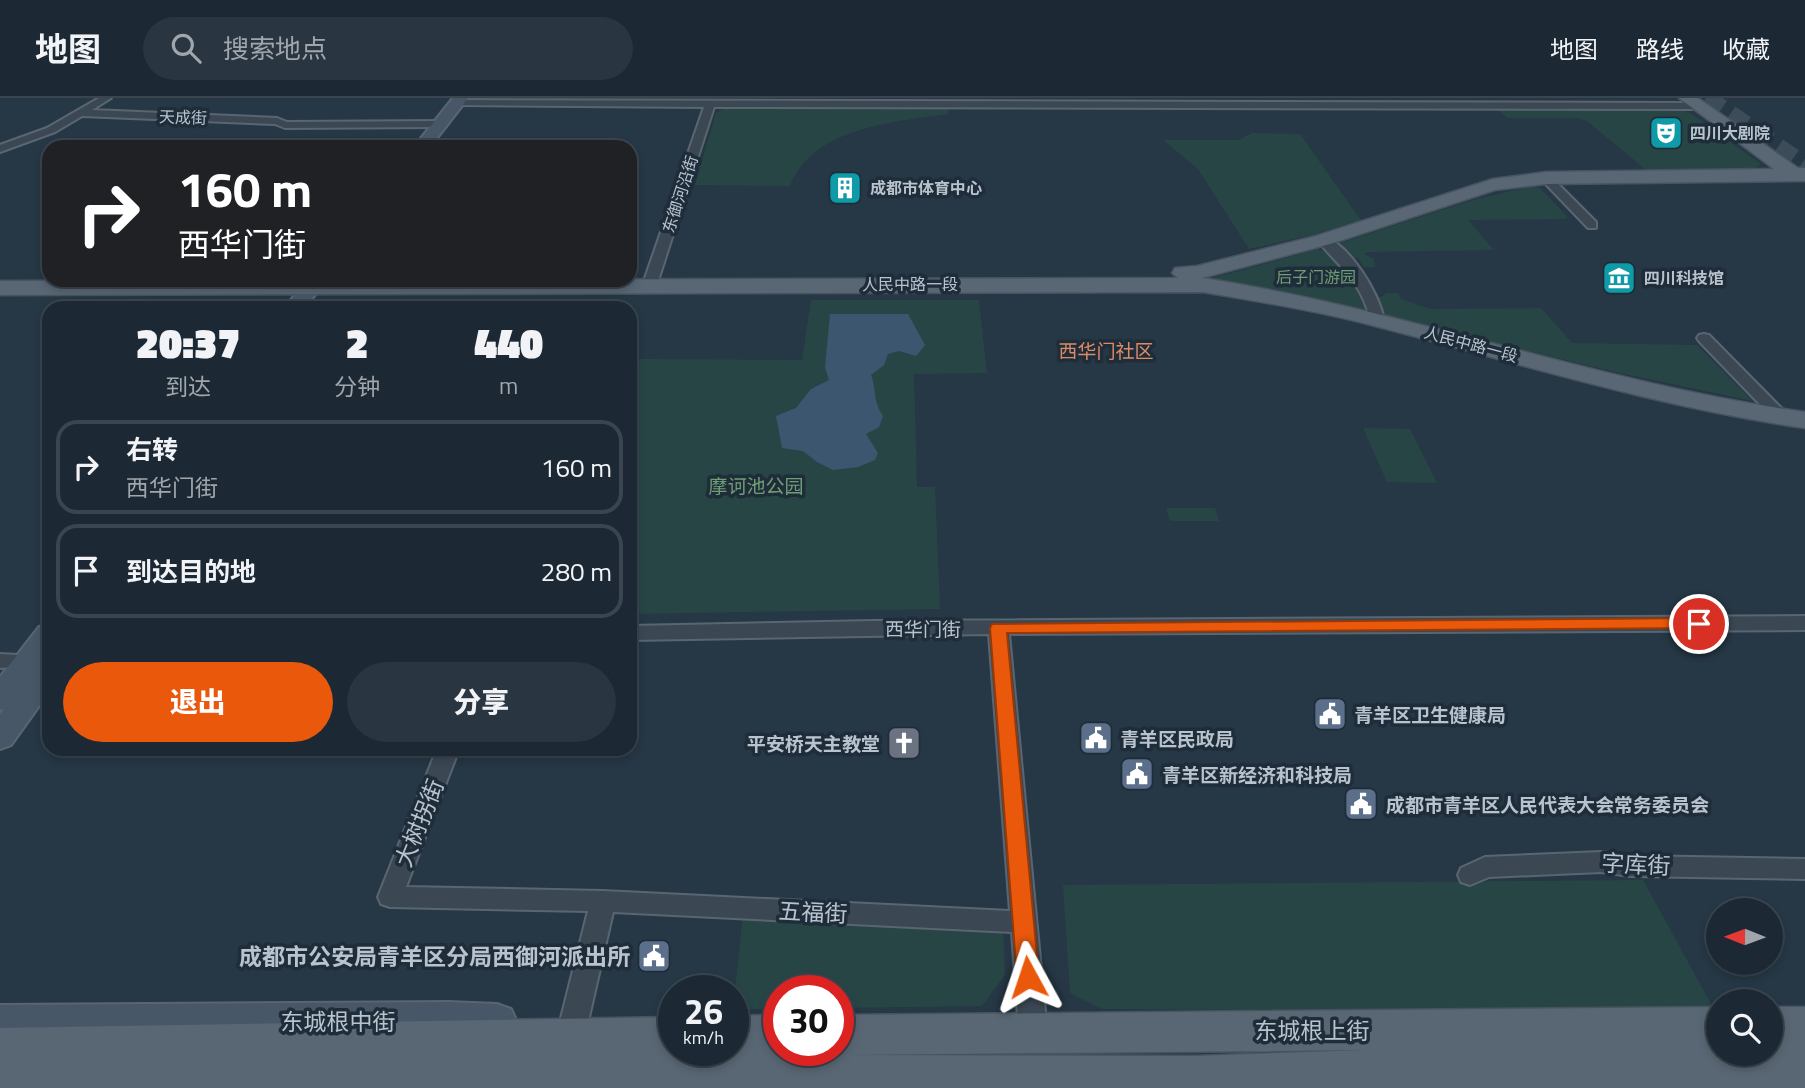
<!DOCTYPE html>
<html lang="zh">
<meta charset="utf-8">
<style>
:root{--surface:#1c2934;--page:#293540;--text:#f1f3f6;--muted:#a0a6ac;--line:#3a454f;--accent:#ea580c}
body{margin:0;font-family:"Titillium Web","Noto Sans SC",sans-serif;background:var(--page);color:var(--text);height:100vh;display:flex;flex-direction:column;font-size:26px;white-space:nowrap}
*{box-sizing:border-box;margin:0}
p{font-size:23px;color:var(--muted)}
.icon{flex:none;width:38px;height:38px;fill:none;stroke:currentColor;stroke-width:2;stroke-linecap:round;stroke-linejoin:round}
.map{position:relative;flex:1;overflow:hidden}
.drawer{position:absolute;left:42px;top:203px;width:595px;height:455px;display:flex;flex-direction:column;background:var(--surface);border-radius:21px;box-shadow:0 4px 10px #0003,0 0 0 2px var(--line)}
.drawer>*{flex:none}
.banner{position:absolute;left:42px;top:42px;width:595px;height:147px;border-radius:21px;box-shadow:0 4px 10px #0003,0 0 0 2px var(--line);background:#202124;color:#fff;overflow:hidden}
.needle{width:46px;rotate:271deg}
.tools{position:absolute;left:1706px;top:800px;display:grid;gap:14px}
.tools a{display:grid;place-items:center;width:77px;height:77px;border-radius:50%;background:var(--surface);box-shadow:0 4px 10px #0003,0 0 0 2px var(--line);font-size:35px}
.speed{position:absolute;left:658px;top:877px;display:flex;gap:14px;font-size:35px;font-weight:700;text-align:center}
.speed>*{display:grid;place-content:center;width:91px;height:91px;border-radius:50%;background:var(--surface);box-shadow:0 4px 10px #0003,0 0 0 2px var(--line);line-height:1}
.speed small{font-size:18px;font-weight:400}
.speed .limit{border:10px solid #d22;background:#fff;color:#111}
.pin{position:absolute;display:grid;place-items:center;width:60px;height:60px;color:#fff;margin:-30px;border:4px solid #fff;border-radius:50%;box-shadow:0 2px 7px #0007}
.me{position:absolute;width:77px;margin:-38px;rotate:355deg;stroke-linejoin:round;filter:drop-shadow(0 0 5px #0008)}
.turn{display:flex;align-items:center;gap:24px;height:147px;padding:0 21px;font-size:32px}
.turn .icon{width:91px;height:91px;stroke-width:2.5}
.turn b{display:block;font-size:49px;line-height:60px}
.eta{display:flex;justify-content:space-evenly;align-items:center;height:119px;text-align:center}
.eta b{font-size:42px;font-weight:800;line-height:49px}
.cta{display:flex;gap:14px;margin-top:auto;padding:14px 21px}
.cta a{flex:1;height:80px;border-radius:42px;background:var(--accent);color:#fff;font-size:28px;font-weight:800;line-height:80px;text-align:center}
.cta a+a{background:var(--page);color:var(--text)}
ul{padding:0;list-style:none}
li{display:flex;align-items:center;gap:21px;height:94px;margin:0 14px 10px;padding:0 7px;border:4px solid var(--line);border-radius:21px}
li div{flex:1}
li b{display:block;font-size:26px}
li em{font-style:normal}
header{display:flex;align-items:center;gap:42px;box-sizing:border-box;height:98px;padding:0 35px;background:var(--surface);border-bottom:2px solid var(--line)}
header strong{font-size:33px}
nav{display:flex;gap:38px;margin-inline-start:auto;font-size:24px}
.search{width:490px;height:63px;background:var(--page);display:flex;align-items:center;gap:18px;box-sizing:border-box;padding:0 24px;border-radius:38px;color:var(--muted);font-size:26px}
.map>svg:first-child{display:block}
</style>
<header>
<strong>地图</strong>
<div class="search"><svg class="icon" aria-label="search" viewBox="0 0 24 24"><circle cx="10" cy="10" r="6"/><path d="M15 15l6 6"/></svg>搜索地点</div>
<nav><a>地图</a><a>路线</a><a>收藏</a></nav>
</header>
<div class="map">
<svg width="1805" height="990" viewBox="0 0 1805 990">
<rect width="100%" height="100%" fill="#263745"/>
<g fill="#284546">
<path d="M1666,9L1689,14L1761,66L1752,72H1646L1587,23L1576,20H1507L1497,11Z"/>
<path d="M723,11H949L948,16C894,24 813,29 790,88L695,87L716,15Z"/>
<path d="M1252,35L1300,36L1361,122L1312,137L1249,151L1198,71L1163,42H1239Z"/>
<path d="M1532,88L1540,90L1567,118L1565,121L1468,122L1494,152L1369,154L1364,156L1374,161L1375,169H1364L1358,160H1348L1337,146L1476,101Z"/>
<path d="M1318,151L1335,157L1367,210L1359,214L1209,181Z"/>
<path d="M1386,195H1397L1402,201L1430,211L1541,210L1572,245L1697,247L1753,303L1624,276L1387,219L1374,199H1382Z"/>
<path d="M811,202H979L987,275L914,276L917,389H935L940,511L630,516V293L640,261L802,262Z"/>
<path d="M1363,330L1410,331L1437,385L1387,384Z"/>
<path d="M1166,410H1215L1219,423H1170Z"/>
<path d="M1643,782L1716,915L1102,911L1070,895L1063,787Z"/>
<path d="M743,816L1003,831L1005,877L982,908L838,910V892H779V911H733Z"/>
</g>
<path fill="#3b566e" d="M830,216H908L925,247L916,258L899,253L888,256L884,267L871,277C877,292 872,301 883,318L879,329L866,336L878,355L875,362L858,369L833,372L817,364L803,353L782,350L776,318L796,310L811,291L829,282L825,269Z"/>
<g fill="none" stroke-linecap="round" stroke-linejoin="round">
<path stroke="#3c4c59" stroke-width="19" stroke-dasharray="19 10" stroke-linecap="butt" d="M1706,0L1805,68"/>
<defs>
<g id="street">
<path d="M99,0H111L92,12L277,20L287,24L440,23L445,26L440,29L285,30L275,26L82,18L55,34L0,54V47L47,30Z"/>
<path d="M453,2L1698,5L1703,8L1698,11L714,9L657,186L650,190L643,186L704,9L457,7L452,4Z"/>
<path d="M1542,78H1550L1596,124V130H1588L1542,82Z"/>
<path d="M1323,138C1350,147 1378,194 1384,221L1382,224H1372L1370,221C1362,185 1339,168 1317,142Z"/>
<path d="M1704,236L1709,237L1788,317L1790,320L1788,323H1776L1699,243L1697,240L1699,237Z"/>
<path d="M1805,518V532L1009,536L1047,934L1043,943L1033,946L1023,943L1019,934L1012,834L613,814L587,928L583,937L573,940L563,937L559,928L588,813L390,809L381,806L378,799L437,651H459L406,789L603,793L1010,813L989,536L630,542V528L873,523Z"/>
<path d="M0,556L36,558L39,563L36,568L0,570Z"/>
<path d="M1601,754L1630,758L1805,761V781L1630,778L1601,774L1489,779L1470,787L1461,784L1458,777L1461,770L1485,759Z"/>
</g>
<g id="secondary">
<path d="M453,0H468L430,49H414Z"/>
<path d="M306,182H326L305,210H285Z"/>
<path d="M49,526V557L45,563L49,562V594L11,647L0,651V616L4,611L0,612V579L39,529Z"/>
<path d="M449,904L497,906L511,911L517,924L511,937L497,942L449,940L0,943V907Z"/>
</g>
<g id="primary">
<path d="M1679,0H1698L1798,70H1805V83L1546,86L1495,92L1330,146L1202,180C1406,211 1600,286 1805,314V330C1658,309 1518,265 1375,228C1319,213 1261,204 1203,194L0,197V183L1178,180L1172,175L1175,170L1197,168L1316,138L1493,81L1546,74L1774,71Z"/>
<path d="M1718,909V956H1771V909H1805V990H0V930L674,919V952H690L681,957H729L717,952H733V918L779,917V952H793L780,957H838L824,952H838V917ZM1365,952L1196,958L845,957Z"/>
</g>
</defs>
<use href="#street" stroke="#596671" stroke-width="4"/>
<use href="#secondary" stroke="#596671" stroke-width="4"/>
<use href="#primary" stroke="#475460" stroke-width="3"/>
<use href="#street" fill="#3b4854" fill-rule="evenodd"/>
<use href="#secondary" fill="#485767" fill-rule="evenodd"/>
<use href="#primary" fill="#596774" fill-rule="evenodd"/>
</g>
<path fill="#ea580c" stroke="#983908" stroke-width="2" d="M1699,520L1707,526L1705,530L1007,535L1039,879L1036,886L1028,888L1020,886L1017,879L990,530L992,526Z"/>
<defs>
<symbol id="theatre-square" viewBox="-11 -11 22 22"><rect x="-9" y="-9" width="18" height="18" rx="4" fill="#0f9aa8" stroke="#1f2d3a"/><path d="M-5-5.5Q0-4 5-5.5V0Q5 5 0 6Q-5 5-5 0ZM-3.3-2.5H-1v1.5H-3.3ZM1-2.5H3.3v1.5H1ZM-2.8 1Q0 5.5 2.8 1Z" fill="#fff"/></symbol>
<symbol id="building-square" viewBox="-11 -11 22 22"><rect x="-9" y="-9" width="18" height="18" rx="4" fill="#0f9aa8" stroke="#1f2d3a"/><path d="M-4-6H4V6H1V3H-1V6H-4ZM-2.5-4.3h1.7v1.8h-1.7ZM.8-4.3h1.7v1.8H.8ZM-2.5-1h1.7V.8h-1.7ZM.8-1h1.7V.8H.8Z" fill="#fff"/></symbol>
<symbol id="museum-square" viewBox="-11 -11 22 22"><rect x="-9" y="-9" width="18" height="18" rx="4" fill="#0f9aa8" stroke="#1f2d3a"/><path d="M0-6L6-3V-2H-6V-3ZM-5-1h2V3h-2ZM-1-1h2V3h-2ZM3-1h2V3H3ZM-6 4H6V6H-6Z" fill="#fff"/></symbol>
<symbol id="civic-square" viewBox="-11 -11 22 22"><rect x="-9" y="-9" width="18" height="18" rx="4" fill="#5c6f8a" stroke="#1f2d3a"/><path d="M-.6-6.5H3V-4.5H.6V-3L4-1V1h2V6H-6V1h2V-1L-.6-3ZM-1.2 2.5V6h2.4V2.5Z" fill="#fff"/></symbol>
<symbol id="church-square" viewBox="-11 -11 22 22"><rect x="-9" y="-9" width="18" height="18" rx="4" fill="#6b7280" stroke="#1f2d3a"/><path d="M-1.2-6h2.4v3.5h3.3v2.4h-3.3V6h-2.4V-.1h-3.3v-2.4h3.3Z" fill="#fff"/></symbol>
</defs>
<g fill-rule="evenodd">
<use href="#theatre-square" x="1647" y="16" width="38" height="38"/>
<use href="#building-square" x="826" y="71" width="38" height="38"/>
<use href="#museum-square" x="1600" y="161" width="38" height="38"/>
<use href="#civic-square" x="1311" y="597" width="38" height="38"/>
<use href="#civic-square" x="1077" y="621" width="38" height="38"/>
<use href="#church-square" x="885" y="626" width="38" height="38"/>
<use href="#civic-square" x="1118" y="657" width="38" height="38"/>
<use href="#civic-square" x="1342" y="687" width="38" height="38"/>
<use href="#civic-square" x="635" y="839" width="38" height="38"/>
</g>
<g text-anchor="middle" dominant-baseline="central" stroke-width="7" stroke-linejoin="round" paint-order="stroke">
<g font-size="16" fill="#b8c3cd" stroke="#1f2d3a">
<text transform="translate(183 19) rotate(2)">天成街</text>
<text transform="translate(680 96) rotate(-72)">东御河沿街</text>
<text x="910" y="186">人民中路一段</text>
<text transform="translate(1471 246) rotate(15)">人民中路一段</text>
</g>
<g font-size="16" font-weight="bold" fill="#b8c3cd" stroke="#1f2d3a" text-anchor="start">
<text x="1690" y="35">四川大剧院</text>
<text x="870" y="90">成都市体育中心</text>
<text x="1644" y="180">四川科技馆</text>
</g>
<g font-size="16" fill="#6e9f74" stroke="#1f2d3a">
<text x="1316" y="179">后子门游园</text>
</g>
<g font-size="19" fill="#dc8b65" stroke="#1f2d3a">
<text x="1106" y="252">西华门社区</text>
</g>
<g font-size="19" fill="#6e9f74" stroke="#1f2d3a">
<text x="756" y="387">摩诃池公园</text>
</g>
<g font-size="19" fill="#b8c3cd" stroke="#1f2d3a">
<text x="923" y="530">西华门街</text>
</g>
<g font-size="19" font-weight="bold" fill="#b8c3cd" stroke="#1f2d3a" text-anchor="start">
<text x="1354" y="616">青羊区卫生健康局</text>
<text x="1120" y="640">青羊区民政局</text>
<text x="880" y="645" text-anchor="end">平安桥天主教堂</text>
<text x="1162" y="676">青羊区新经济和科技局</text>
<text x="1386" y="706">成都市青羊区人民代表大会常务委员会</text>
</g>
<g font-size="23" fill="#b8c3cd" stroke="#1f2d3a">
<text transform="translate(419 725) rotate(-68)">大树拐街</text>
<text transform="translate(1636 766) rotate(3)">字库街</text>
<text transform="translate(813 814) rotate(3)">五福街</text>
<text x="338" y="923">东城根中街</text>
<text x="1312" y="932">东城根上街</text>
</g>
<g font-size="23" font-weight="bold" fill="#b8c3cd" stroke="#1f2d3a" text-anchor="end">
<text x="630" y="858">成都市公安局青羊区分局西御河派出所</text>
</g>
</g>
</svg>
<div class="tools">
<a><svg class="needle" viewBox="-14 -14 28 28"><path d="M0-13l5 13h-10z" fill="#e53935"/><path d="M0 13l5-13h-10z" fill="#a0a6ac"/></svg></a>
<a><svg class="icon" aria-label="search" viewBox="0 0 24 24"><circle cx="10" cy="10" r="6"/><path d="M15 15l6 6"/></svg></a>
</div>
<div class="speed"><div>26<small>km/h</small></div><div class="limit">30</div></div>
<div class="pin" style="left:1699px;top:526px;background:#d93025"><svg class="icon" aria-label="arrive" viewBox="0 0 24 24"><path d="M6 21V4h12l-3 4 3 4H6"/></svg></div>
<svg class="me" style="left:1028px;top:879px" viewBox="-20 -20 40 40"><path d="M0-17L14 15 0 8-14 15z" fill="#ea580c" stroke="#fff" stroke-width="4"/></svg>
<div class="banner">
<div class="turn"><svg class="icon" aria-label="right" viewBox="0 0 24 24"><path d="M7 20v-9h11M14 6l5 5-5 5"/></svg><div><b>160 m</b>西华门街</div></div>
</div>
<section class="drawer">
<div class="eta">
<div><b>20:37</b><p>到达</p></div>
<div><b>2</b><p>分钟</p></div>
<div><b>440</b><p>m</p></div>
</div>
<ul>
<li><svg class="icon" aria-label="right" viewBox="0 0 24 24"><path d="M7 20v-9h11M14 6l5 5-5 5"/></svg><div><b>右转</b><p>西华门街</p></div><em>160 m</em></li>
<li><svg class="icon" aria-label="arrive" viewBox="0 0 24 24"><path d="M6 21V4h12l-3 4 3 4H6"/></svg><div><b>到达目的地</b></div><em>280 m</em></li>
</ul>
<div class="cta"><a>退出</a><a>分享</a></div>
</section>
</div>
